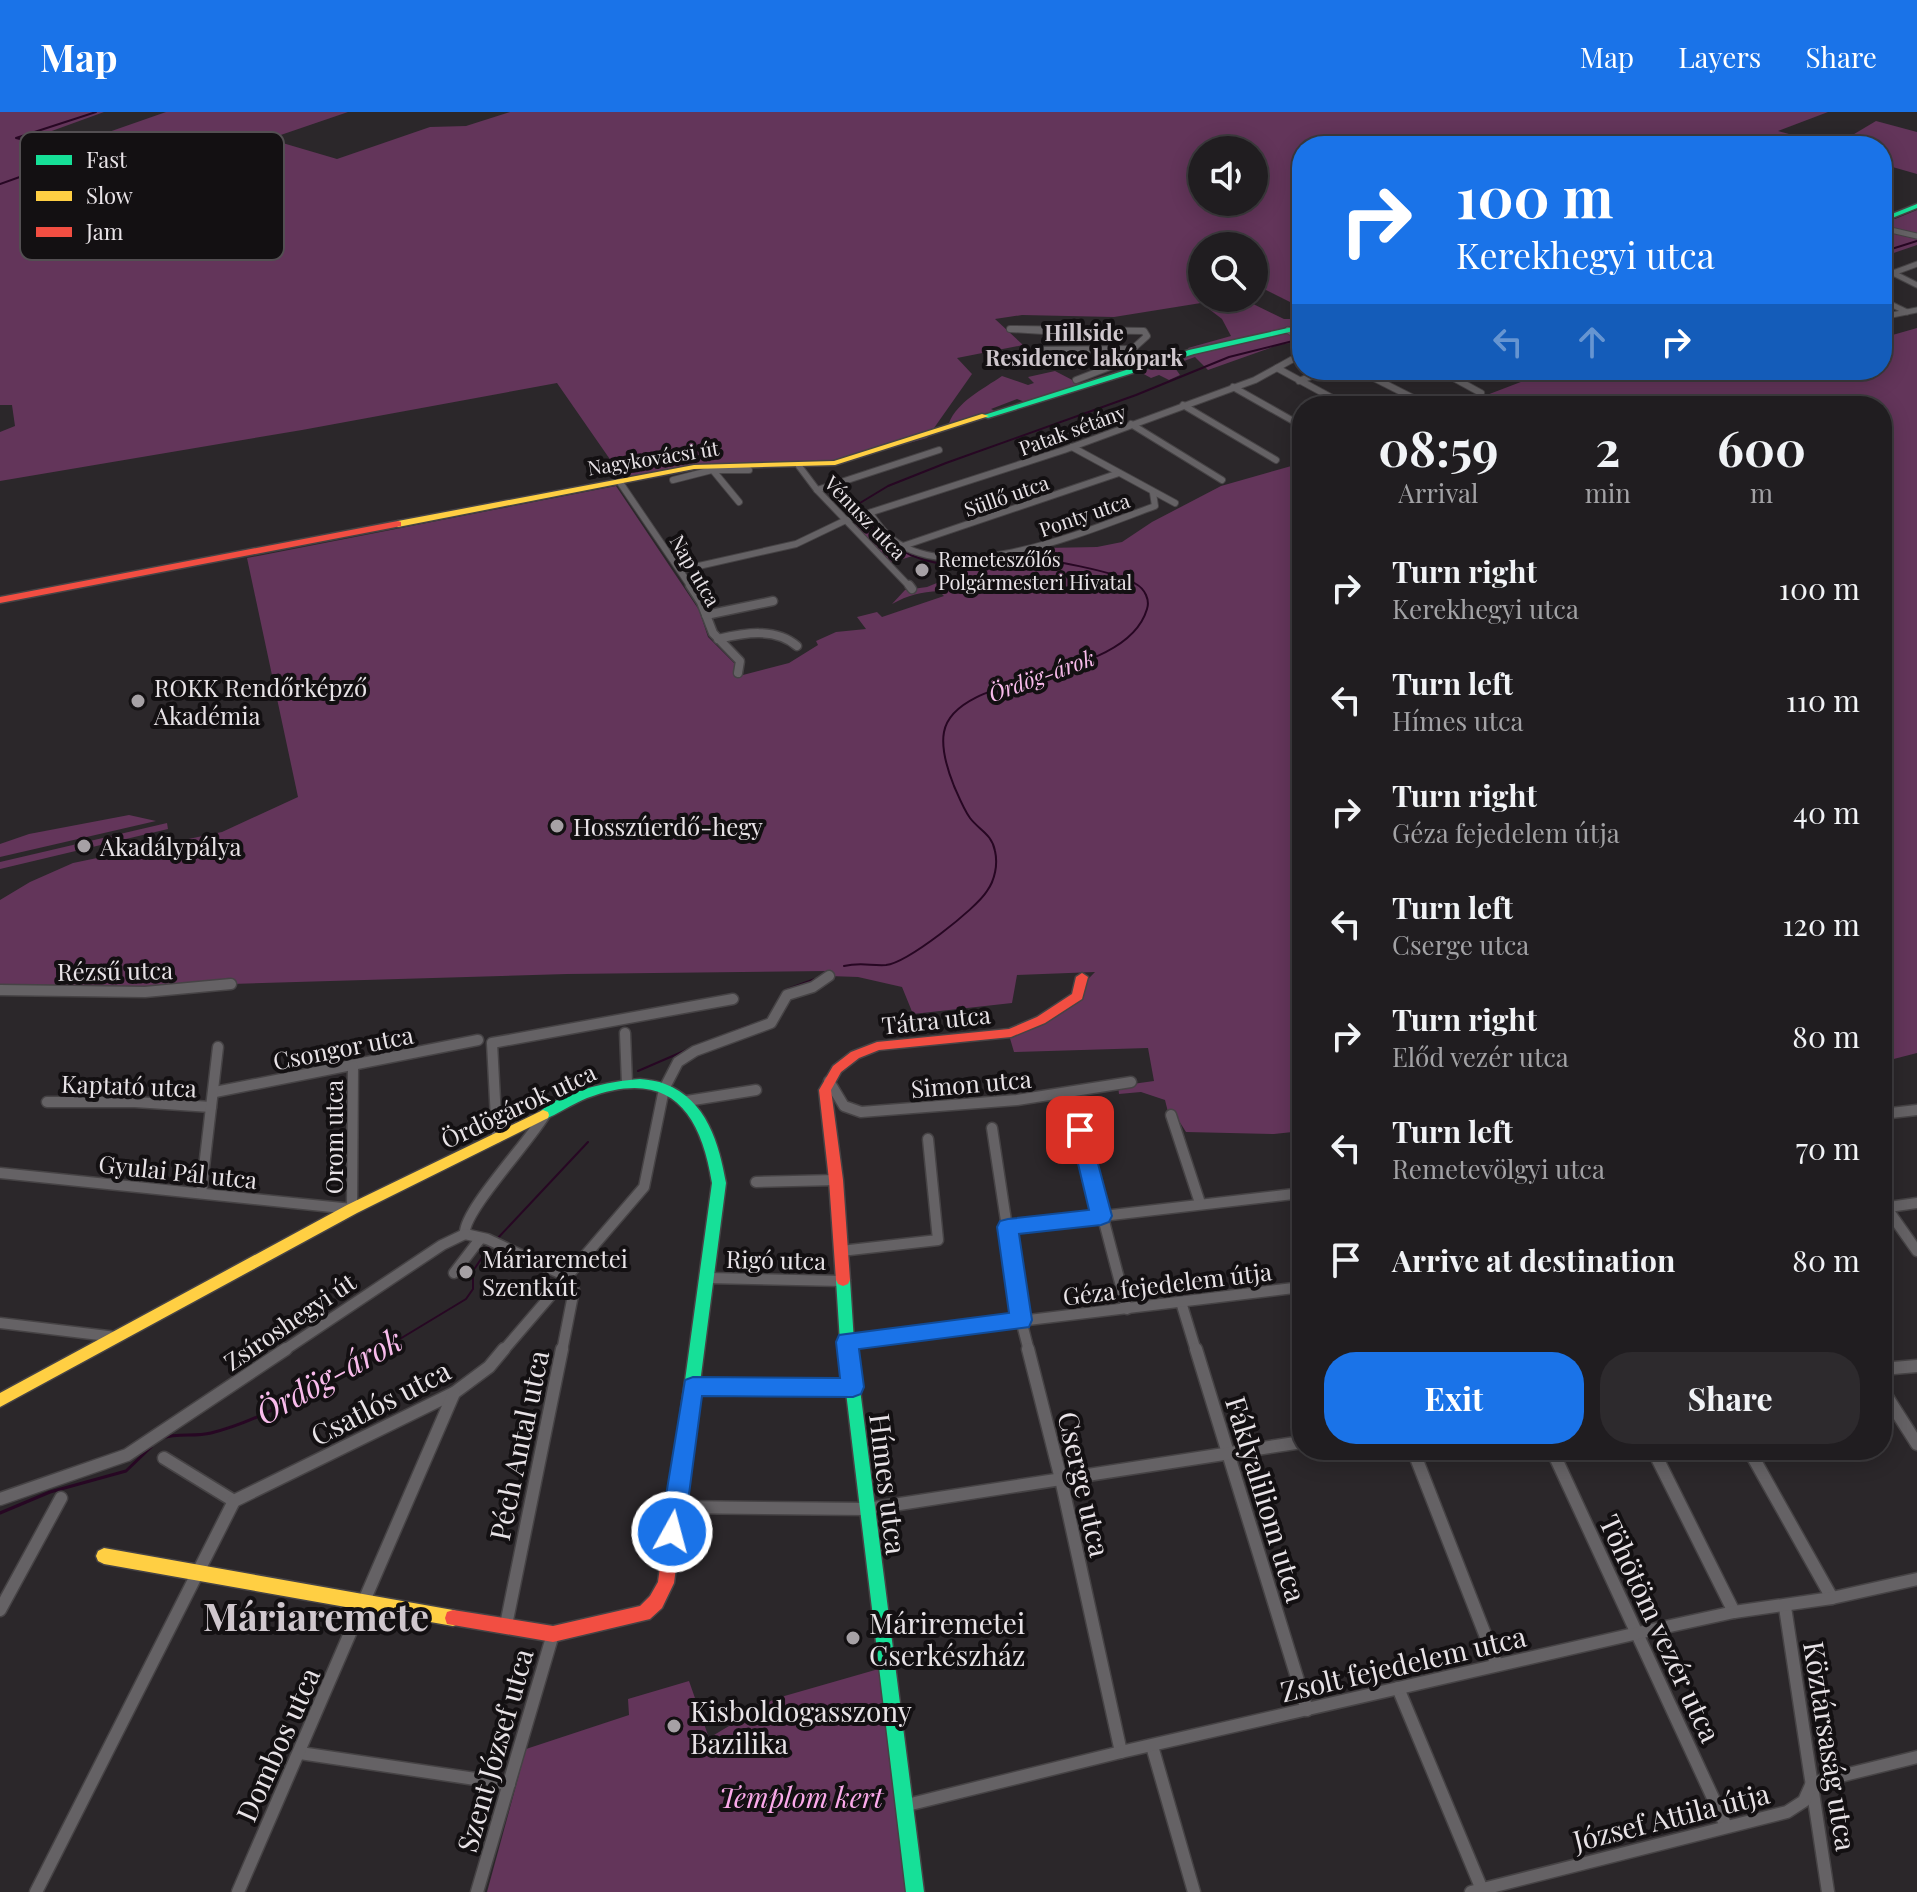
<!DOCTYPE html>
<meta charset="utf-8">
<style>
:root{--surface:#201d20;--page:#2d2a2d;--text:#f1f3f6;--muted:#a2a2a5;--line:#3d3b3e;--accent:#1a73e8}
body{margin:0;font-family:"Playfair Display",serif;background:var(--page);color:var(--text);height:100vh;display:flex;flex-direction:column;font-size:30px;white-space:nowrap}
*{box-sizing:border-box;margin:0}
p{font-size:26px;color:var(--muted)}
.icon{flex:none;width:44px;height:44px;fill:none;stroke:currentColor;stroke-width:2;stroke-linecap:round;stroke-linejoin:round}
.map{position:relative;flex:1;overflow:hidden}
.drawer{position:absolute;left:1292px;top:284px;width:600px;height:1064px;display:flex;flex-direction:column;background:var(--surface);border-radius:32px;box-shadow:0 4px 20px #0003,0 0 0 2px var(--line)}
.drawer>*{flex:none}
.top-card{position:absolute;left:1292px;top:24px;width:600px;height:244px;border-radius:32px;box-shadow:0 4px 20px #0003,0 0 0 2px var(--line);background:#1a73e8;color:#fff;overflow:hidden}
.tools{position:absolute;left:1188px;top:24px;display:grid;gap:16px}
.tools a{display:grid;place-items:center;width:80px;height:80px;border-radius:50%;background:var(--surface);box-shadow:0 4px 20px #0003,0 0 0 2px var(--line);font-size:40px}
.pin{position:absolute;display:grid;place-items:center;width:68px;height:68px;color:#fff;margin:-34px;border-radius:16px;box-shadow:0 4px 12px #0006}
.me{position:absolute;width:88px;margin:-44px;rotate:7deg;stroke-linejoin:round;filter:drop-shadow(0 0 6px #0008)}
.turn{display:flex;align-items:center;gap:28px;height:168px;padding:0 32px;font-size:36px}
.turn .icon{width:104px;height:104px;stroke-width:2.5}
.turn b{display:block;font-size:56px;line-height:68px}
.lanes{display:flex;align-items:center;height:76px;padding:0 32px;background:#0003;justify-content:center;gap:40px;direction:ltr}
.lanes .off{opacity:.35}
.eta{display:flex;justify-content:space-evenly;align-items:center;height:136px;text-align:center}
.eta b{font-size:48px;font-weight:700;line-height:56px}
.cta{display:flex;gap:16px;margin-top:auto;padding:16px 32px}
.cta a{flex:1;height:92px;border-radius:32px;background:var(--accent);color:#fff;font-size:32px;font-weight:700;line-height:92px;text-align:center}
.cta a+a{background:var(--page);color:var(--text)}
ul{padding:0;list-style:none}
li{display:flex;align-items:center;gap:24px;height:112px;padding:0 32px}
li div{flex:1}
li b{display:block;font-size:30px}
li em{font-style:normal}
header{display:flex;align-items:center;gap:48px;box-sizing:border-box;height:112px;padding:0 40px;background:var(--accent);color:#fff}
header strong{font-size:38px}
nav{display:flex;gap:44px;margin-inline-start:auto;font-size:28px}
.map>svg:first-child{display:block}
</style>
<header>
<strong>Map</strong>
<nav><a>Map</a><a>Layers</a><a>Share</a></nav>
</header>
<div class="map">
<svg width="1917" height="1780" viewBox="0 0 1917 1780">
<rect width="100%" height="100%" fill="#2b272a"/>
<g fill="#63355a" fill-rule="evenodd">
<path d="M0,0H104L49,20L83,29L166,0H348L269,27L337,47L430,15L466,14L510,0H1828L1778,19L1833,34H1302V196L1254,172V134H1202V186H1241L1284,207H1302V229L1278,233L1208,258L1195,245L1173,253L1180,263L1169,268L1159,263L1151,266L1140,260L1191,241L1188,236L1231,224L1222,207L1201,191L1114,205L1022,203L995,207L1023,233L957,246L972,262L927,326L824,354L708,355L625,369L557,271L302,318L0,369V320L15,314L12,293H0ZM1202,38H1254V90H1202Z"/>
<path d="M1876,9L1917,20V62L1882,52V34H1834Z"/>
<path d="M1917,98V133L1882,145V127L1888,125L1882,122V103L1895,107Z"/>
<path d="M1917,216V941L1882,950V294H1458L1552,258H1882V226Z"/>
<path d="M1055,259L1080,272L1025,290L1017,287L991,297L997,300L957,315L949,311C957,290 983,277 1002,264L1028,273L1034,271L1028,265Z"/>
<path d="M1302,351V1019L1274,1022L1186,1020L1174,1001L1168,1000L1165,988L1141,980L1119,982L1118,974L1154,969L1148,936L1014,940L1009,923L1061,895L1095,860L1017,863L1012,891L913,902L902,875L858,865L829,864L828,859L567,862L231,872L182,878H0V788L30,770L73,751L222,720L298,685L247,446L616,374L699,498L708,525L739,556V564L789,551L818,533L816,529L836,520L866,517L857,505L877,500L882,505L944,484L939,479C921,480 908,483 892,492L905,478L927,475L991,449L1008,450L1018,444L1045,436L1097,435L1122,430L1152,410L1221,374Z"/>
<path d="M863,407L872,408L901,437L919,442L890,451L853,410Z"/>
<path d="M129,703L156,709L0,745V732L29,722Z"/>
<path d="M167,711L168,717L0,757V750Z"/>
<path d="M882,1556L910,1780H487L526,1637L629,1603L628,1587L689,1569L709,1626L774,1587Z"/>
</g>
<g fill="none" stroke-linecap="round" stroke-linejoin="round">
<g stroke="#270723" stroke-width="2">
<path d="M0,72L42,57L59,43L31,35L40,32L16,26L96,0"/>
<path d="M1882,140L1917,129"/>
<path d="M844,854C861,850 871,854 886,853C907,851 976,797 987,779C995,768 998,752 995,739C992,722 979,718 970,706C964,698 958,683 954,674C948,659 941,636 944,620C956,557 1125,572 1147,497C1150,488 1145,477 1136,472C1118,460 1041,445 1019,446C997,447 974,455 952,453C905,449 887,430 855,399V394L888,374L946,351L1136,283L1229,245L1297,228"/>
<path d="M775,894L785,878L815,867"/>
<path d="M734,919L750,913"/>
<path d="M638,959L705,930"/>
<path d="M496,1128L588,1030"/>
<path d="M380,1239L466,1187L473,1177V1159L491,1132"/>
</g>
<g stroke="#270723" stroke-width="3">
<path d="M162,1326C178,1321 195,1325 211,1321C269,1307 331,1265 384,1237"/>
<path d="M0,1401L50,1380L126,1359L151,1335"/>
</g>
<defs>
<g id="street-far4">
<path d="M1882,116L1917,124"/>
<path d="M1893,161L1917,173"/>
<path d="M1882,165L1917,152"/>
<path d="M1882,188L1907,200"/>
<path d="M1882,205L1917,198"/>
</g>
<g id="street-far3">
<path d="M1288,218L1302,227"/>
<path d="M1044,219L1010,217L1144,219L1147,224L1127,242L1128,248L1134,252"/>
<path d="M1036,238L1131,237"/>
<path d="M1053,249L1083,239"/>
<path d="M1277,256L1347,294"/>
<path d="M1358,258L1429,294"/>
<path d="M1439,258L1481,281"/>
<path d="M1519,258L1526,261"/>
<path d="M1076,268L1128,248"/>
<path d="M1299,269L1326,258"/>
<path d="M1233,275L1302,314"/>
<path d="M1183,293L1276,348"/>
<path d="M1131,312L1222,368"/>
<path d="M1072,335L1175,391"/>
<path d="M799,354L817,378L910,475"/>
<path d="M711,356L739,390"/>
<path d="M673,368L712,358H749"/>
<path d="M619,369L691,475"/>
<path d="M817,378L939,338"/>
<path d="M870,401C878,413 887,425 899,432C966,472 1089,418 1155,394L1153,381"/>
<path d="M903,434L1119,361"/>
<path d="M681,458L796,432L844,409L1064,338L1255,268L1302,242"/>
</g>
<g id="street-far2">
<path d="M690,473L701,490L713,521L740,549L738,561"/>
<path d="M909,473L912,477"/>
<path d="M706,503L773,489"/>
<path d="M718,527C744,521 775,515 797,534"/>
</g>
<g id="street-far1">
<path d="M0,878L145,880L231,872"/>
<path d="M625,921L627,971"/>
<path d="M829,969L844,994L861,1000L1017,988L1131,970"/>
<path d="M215,980L478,928"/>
<path d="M687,989L756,978"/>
<path d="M47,990H135L211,995"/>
<path d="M1882,1002L1917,998"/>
<path d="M1171,1003L1200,1091"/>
<path d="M992,1016L1021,1208L1029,1239"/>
<path d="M1080,1018L1127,1197"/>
<path d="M497,1026L492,931L733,887"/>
<path d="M0,1061L352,1097L353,954"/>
<path d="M756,1070L836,1068"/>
<path d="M201,1081L218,935"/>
<path d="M1886,1095L1917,1139"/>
<path d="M1882,1096L1917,1091"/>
<path d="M1008,1115L1302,1081"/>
<path d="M465,1122C462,1100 532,1027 546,1001"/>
<path d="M465,1122L487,1127L568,1165"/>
<path d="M841,1139L938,1128L928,1027"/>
<path d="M454,1161L480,1127"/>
<path d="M708,1166L842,1169"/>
<path d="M1181,1190L1196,1239"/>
<path d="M0,1211L116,1225"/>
<path d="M847,1230L1302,1175"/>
<path d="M283,1239L442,1133L465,1122"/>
<path d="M503,1239L644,1075L664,977L678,950L695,939L771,911L787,883L813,875L829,864"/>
<path d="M562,1239L574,1178L568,1165"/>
</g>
<g id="street">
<path d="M1028,1237L1061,1367L1121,1640"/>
<path d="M1196,1237L1307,1598"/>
<path d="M1882,1257L1917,1254"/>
<path d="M693,1274L853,1275"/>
<path d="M1882,1277L1917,1332"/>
<path d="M1413,1338L1497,1553"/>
<path d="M1552,1338L1726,1714"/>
<path d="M1653,1338L1734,1500"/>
<path d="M1749,1338L1832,1486"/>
<path d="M164,1346L234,1389"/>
<path d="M0,1387L127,1343L286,1237"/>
<path d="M675,1395L867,1397L1302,1330"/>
<path d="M1785,1495L1828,1780"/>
<path d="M0,1498L61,1386"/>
<path d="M506,1513L562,1237"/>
<path d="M1398,1576L1483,1780"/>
<path d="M1152,1634L1194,1780"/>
<path d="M300,1641L509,1672"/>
<path d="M903,1694L1121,1640L1638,1521L1734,1500L1832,1486L1917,1467"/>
<path d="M36,1780L234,1389L454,1281L489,1255L504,1237"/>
<path d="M238,1780L454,1281"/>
<path d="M477,1780L553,1522"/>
<path d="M1471,1780L1787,1700L1804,1689L1812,1671L1917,1645"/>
</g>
<g id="fast">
<path d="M1917,92V96L1882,110V106Z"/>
<path d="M1302,213V217L1194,242L988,306L981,304L1189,238Z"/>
<path d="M640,967C649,968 658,969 665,972C707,988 719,1032 726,1071L687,1371L684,1376L679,1378L674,1376L671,1371L712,1071C700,996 667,956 587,986C572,992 558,1002 543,1008L538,1006L537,1003C557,980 610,969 640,967Z"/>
<path d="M843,1162L848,1164L850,1168L854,1230L924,1780H906L840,1230L836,1168L838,1164Z"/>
</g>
<g id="slow">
<path d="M982,302L989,304L835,353L694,357L398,415L394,412L398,409L694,353L834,349Z"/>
<path d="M543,998L548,1000L549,1003L548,1006L357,1101L0,1295V1281L347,1093Z"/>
<path d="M104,1436L453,1498L459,1500L461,1506L459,1512L453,1514L104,1452L98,1449L96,1444L98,1439Z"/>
</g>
<g id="jam">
<path d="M398,409L401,410V414L0,491V485Z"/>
<path d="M1082,861L1088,865L1082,887L1045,911L1011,925L879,938L859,946L841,960L831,978L843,1068L850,1168L848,1172L843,1174L838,1172L836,1168L829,1068L819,978L833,954L851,940L877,930L1009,917L1037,905L1072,882L1076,865Z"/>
<path d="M679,1364L684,1366L687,1371L674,1471L662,1496L650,1507L553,1530L447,1512L445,1506L447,1500L453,1498L553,1514L640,1494L650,1484L658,1470L671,1371L674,1366Z"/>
</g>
</defs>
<use href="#street-far4" stroke="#464345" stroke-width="7"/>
<use href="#street-far3" stroke="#464345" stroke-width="8"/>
<use href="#street-far2" stroke="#464345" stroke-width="11"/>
<use href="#street-far1" stroke="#464345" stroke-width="13"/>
<use href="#street" stroke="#464345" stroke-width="15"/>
<use href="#fast" stroke="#464345" stroke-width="3"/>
<use href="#slow" stroke="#464345" stroke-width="3"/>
<use href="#jam" stroke="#464345" stroke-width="3"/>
<use href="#street-far4" stroke="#656265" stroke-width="5"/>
<use href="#street-far3" stroke="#656265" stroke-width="6"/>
<use href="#street-far2" stroke="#656265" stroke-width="8"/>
<use href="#street-far1" stroke="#656265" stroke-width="10"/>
<use href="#street" stroke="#656265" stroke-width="12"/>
<use href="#fast" fill="#16e098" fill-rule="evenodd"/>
<use href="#slow" fill="#ffcf43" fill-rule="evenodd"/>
<use href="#jam" fill="#f24e42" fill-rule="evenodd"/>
</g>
<path fill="#1a73e8" stroke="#114b97" stroke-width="2" d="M1080,1010L1087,1013L1089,1018L1112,1104L1109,1110L1101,1113L1019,1122L1032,1208L1029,1215L859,1237L864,1275L861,1282L853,1285L702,1284L684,1420L681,1428L672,1432L664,1428L660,1420L685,1268L693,1265L840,1266L836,1230L839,1223L1009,1201L997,1115L1000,1109L1008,1107L1089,1098L1070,1018L1073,1013Z"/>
<g fill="#a6a1a5" stroke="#131012" stroke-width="3">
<circle cx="922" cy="458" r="8"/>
<circle cx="138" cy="589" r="8"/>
<circle cx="557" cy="714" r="8"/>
<circle cx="84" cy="734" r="8"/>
<circle cx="466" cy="1160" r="8"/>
<circle cx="853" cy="1526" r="8"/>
<circle cx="674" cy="1614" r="8"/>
</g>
<g text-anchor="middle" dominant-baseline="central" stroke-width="8" stroke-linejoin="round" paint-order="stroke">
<g font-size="20" fill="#e8e3e7" stroke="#131012">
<text transform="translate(1072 317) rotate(-20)">Patak sétány</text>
<text transform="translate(653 345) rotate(-9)">Nagykovácsi út</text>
<text transform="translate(1006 383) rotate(-19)">Süllő utca</text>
<text transform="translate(1084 402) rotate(-19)">Ponty utca</text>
<text transform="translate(866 405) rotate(46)">Vénusz utca</text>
<text transform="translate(696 458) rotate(60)">Nap utca</text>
</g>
<g font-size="20" fill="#e8e3e7" stroke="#131012" text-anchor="start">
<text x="938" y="446">Remeteszőlős<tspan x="938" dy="23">Polgármesteri Hivatal</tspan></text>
</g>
<g font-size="22" font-weight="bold" fill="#cfc7cd" stroke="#131012">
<text x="1084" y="220">Hillside<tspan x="1084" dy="25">Residence lakópark</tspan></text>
</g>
<g font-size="22" font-style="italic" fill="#f9bcec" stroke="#131012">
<text transform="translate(1041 563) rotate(-20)">Ördög-árok</text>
</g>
<g font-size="24" fill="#e8e3e7" stroke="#131012" text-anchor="start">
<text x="154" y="575">ROKK Rendőrképző<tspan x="154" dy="28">Akadémia</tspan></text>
<text x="573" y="714">Hosszúerdő-hegy</text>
<text x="100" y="734">Akadálypálya</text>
<text x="482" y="1146">Máriaremetei<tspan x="482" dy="28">Szentkút</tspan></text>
</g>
<g font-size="24" fill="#e8e3e7" stroke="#131012">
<text transform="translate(115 858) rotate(-1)">Rézsű utca</text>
<text transform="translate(936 907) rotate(-6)">Tátra utca</text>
<text transform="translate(343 935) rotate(-11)">Csongor utca</text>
<text transform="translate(971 971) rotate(-5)">Simon utca</text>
<text transform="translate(129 973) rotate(2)">Kaptató utca</text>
<text transform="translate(518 993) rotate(-25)">Ördögárok utca</text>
<text transform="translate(333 1025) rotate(-90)">Orom utca</text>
<text transform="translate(178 1059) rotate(6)">Gyulai Pál utca</text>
<text transform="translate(776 1147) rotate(1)">Rigó utca</text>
<text transform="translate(1167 1171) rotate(-7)">Géza fejedelem útja</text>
<text transform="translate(289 1209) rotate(-34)">Zsíroshegyi út</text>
</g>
<g font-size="28" fill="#e8e3e7" stroke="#131012">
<text transform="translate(380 1290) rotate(-27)">Csatlós utca</text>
<text transform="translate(518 1333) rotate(-78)">Péch Antal utca</text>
<text transform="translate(889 1372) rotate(83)">Hímes utca</text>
<text transform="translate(1085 1372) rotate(77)">Cserge utca</text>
<text transform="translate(1267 1387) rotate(73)">Fáklyaliliom utca</text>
<text transform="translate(1661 1516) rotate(65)">Töhötöm vezér utca</text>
<text transform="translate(1403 1551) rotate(-13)">Zsolt fejedelem utca</text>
<text transform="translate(277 1632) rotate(-66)">Dombos utca</text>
<text transform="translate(1831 1634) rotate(81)">Köztársaság utca</text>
<text transform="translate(494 1638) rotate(-74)">Szent József utca</text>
<text transform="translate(1671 1704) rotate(-14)">József Attila útja</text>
</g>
<g font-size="28" fill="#e8e3e7" stroke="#131012" text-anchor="start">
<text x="869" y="1510">Máriremetei<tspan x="869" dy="32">Cserkészház</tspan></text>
<text x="690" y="1598">Kisboldogasszony<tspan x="690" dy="32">Bazilika</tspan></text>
</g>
<g font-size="28" font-style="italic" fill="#fbaaeb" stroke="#131012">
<text x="801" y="1684">Templom kert</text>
</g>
<g font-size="32" font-style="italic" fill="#f9bcec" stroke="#131012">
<text transform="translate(328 1263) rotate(-29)">Ördög-árok</text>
</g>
<g font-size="38" font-weight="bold" fill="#cfc7cd" stroke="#131012">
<text x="316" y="1503">Máriaremete</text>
</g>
</g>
<rect x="20" y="20" width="264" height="128" rx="12" fill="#131012" stroke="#534f52" stroke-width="2"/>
<rect x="36" y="43" width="36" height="10" fill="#16e098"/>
<rect x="36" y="79" width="36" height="10" fill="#ffcf43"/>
<rect x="36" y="115" width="36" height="10" fill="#f24e42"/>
<g font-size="22" fill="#e8e3e7">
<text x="86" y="56">Fast</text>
<text x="86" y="92">Slow</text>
<text x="86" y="128">Jam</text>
</g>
</svg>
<div class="tools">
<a><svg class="icon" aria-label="sound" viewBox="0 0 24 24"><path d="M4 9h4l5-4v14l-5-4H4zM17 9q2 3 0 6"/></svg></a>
<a><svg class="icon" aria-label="search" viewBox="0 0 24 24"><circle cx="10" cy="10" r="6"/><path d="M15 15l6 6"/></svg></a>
</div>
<div class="pin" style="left:1080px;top:1018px;background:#d93025"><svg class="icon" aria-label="arrive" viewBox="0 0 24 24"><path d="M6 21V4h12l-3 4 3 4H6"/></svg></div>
<svg class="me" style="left:672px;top:1420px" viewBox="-20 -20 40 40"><circle r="17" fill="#1a73e8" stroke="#fff" stroke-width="3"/><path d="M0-11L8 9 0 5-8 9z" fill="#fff"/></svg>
<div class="top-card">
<div class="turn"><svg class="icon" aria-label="right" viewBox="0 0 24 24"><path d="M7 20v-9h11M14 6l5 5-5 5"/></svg><div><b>100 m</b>Kerekhegyi utca</div></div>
<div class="lanes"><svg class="icon off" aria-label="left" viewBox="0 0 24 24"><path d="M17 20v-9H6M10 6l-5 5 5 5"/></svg><svg class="icon off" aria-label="ahead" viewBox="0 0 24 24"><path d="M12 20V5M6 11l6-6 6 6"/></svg><svg class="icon" aria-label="right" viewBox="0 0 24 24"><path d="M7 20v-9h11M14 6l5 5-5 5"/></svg></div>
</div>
<section class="drawer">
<div class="eta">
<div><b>08:59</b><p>Arrival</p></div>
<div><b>2</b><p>min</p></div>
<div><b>600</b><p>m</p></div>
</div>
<ul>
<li><svg class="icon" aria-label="right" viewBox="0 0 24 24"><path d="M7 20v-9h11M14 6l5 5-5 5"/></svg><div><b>Turn right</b><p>Kerekhegyi utca</p></div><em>100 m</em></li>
<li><svg class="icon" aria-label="left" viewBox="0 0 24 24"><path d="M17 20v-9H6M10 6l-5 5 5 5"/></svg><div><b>Turn left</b><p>Hímes utca</p></div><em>110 m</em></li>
<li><svg class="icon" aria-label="right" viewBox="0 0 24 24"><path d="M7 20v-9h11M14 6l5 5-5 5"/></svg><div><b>Turn right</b><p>Géza fejedelem útja</p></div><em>40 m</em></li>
<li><svg class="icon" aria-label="left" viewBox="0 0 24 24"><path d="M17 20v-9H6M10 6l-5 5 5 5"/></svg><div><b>Turn left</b><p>Cserge utca</p></div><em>120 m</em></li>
<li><svg class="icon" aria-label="right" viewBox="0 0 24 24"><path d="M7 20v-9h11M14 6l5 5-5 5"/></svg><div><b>Turn right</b><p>Előd vezér utca</p></div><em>80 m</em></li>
<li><svg class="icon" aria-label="left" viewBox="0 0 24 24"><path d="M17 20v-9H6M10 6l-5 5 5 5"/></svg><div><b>Turn left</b><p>Remetevölgyi utca</p></div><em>70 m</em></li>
<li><svg class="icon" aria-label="arrive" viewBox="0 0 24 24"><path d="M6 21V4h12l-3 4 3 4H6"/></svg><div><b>Arrive at destination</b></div><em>80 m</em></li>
</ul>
<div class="cta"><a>Exit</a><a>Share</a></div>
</section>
</div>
